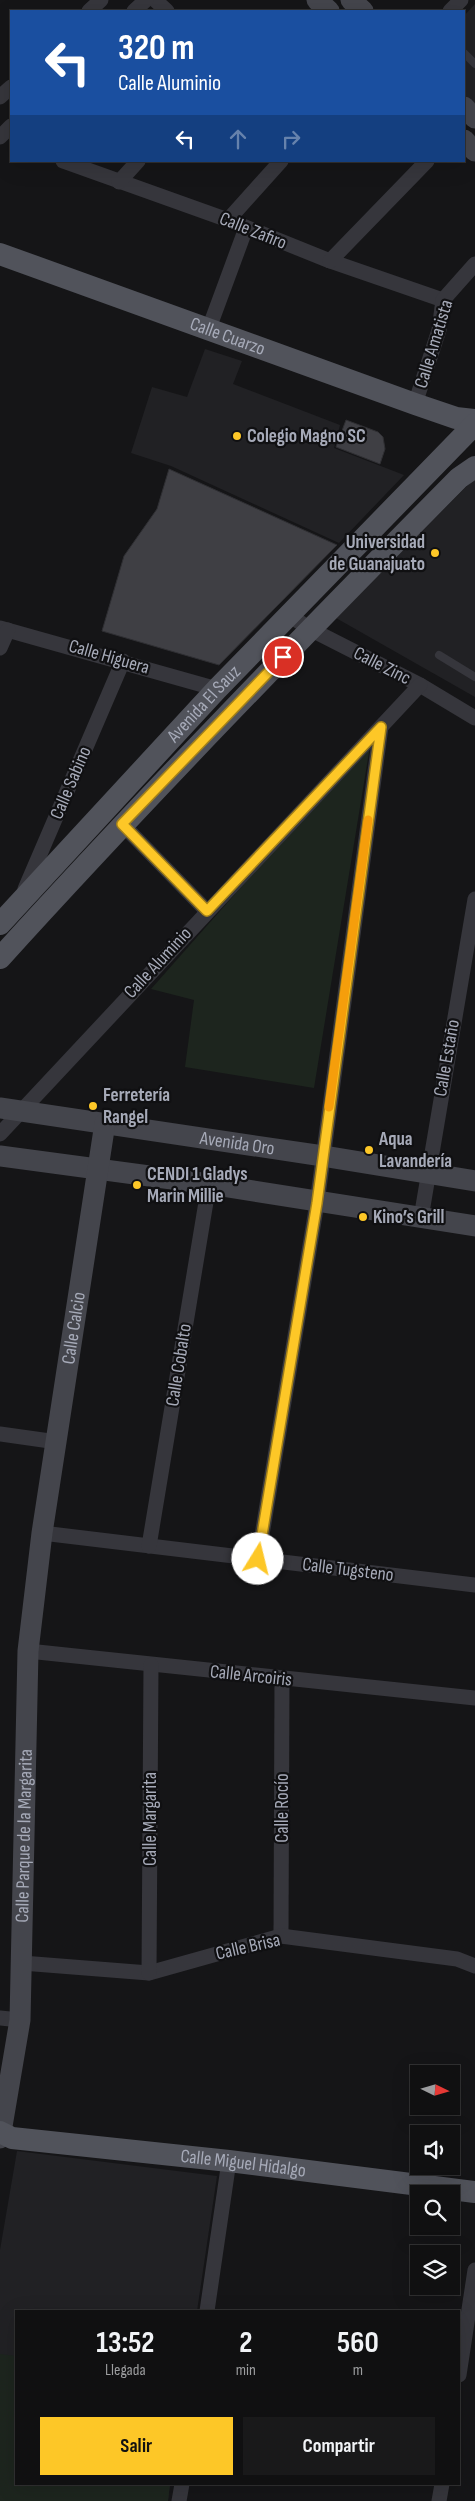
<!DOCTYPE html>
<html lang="es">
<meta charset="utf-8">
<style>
:root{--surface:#101011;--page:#19191a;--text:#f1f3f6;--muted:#9c9d9f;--line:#303031;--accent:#fdc727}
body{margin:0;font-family:"Sofia Sans Condensed",sans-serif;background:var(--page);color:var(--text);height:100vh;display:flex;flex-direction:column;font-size:19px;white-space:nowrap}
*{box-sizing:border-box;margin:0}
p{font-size:16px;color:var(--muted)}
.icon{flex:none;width:28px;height:28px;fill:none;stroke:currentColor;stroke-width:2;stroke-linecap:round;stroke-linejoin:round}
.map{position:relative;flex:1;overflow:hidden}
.side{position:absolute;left:15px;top:2310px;width:445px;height:175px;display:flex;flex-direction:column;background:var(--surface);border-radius:0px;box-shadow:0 5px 20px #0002,0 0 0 1px var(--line)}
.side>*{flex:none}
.top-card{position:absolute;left:10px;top:10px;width:455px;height:152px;border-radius:0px;box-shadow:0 5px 20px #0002,0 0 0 1px var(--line);background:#1a4fa0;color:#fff;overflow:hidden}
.needle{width:32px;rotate:95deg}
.buttons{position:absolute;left:410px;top:2065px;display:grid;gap:10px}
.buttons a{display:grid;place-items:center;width:50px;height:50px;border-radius:0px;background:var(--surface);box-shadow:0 5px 20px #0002,0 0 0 1px var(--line);font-size:25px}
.pin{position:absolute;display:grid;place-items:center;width:42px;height:42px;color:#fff;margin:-21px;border:2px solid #fff;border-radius:50%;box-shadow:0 1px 5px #0007}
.me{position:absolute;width:55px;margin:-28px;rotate:9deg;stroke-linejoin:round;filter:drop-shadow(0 0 4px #0008)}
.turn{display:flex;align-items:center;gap:18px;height:105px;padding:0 25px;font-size:22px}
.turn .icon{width:65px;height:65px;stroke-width:2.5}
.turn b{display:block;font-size:35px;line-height:42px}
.lanes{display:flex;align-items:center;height:48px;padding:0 25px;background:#0003;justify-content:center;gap:25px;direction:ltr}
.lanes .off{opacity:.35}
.eta{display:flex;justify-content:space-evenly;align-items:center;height:85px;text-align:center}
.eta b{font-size:30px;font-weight:700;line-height:35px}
.cta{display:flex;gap:10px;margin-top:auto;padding:10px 25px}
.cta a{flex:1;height:58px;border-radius:0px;background:var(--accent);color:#111;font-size:20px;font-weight:700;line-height:58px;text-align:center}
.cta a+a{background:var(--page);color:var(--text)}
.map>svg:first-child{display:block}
</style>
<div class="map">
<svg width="475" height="2501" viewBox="0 0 475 2501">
<rect width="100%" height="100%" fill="#151517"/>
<g fill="#212124">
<path d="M475,4V106L464,95V16Z"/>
<path d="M205,349L242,361L233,384L340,425L334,448L404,475L339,543L171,466L131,453L152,387L187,397Z"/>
<path d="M475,478V697L336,618Z"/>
<path d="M17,2151L217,2176L197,2311H16V2484H170L168,2501H0V2250Z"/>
</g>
<g fill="#1d251e">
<path d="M371,740L314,1088L185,1067L194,1000L151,989Z"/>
<path d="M0,2354L16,2356V2484H170L168,2501H0Z"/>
</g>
<g fill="#3f3f44" stroke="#2f2f33">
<path d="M346,420L378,432L383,437L385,449L380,464L336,447Z"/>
<path d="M169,469L337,545L219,665L102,631L124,556L157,509Z"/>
</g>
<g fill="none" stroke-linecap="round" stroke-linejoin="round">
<g stroke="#36363c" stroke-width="8">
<path d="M464,53L475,64"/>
<path d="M439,655L475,677"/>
</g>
<g stroke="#36363c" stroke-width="15">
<path d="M155,0L167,11"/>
<path d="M89,11L101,0"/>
<path d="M134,11L146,0"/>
<path d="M450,11L461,0"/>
<path d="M0,97L11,87"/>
<path d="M0,137L11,126"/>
<path d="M63,161L228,220L330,261L443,300"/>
<path d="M119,182L138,161"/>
<path d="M228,220L281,161"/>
<path d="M330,261L427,161"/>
<path d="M208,331L246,228"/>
<path d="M415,404L439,330L443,300L475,264"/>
<path d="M289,615L310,629L420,685L475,718"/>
<path d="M0,628L217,689"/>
<path d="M0,648L8,630"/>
<path d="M122,824L207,911"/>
<path d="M25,889L123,661"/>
<path d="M0,1134L420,685"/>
<path d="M421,1218L475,899"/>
<path d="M0,1434L57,1442"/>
<path d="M42,1533L475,1585"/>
<path d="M149,1546L209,1184"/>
<path d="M258,1559L317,1203L381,727"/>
<path d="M28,1651L475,1698"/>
<path d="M281,1936L282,1680"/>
<path d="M22,1963L149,1973L281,1936L457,1959L475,1966"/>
<path d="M149,1973L151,1665"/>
<path d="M0,2018L20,2020"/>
<path d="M207,2311L229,2161"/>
<path d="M459,2375L475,2270"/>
<path d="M179,2501L182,2484"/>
<path d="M439,2501L442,2484"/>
</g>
<g stroke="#44454c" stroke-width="21">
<path d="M317,0L329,11"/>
<path d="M351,0L363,11"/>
<path d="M464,107L475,118"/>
<path d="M464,140L475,151"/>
<path id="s1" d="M0,1108L323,1156L475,1181"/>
<path d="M0,1156L209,1184L475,1226"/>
<path id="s2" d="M0,2138L20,2020L28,1651L42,1533L105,1123"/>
</g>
<g stroke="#51535b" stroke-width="22">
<path id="s3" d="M0,254L415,404L456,418L475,420"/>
<path id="s4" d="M0,924L217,689L475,424"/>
<path d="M0,958C149,794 303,636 459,478L475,467"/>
<path id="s5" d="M0,2132L12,2138L229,2161L475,2192"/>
</g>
</g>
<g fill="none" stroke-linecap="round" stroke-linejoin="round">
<defs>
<path id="route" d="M258,1559L317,1203L381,727L207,911L122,824L283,657"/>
</defs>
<use href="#route" stroke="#a48119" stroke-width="12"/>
<use href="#route" stroke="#fdc727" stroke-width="9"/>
<path stroke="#f59e0b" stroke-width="9" d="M329,1107L368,820"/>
</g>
<g fill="#fdc727" stroke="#101012" stroke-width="2">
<circle cx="237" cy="436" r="5"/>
<circle cx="435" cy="553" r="5"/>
<circle cx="93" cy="1106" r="5"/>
<circle cx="369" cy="1150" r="5"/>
<circle cx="137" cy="1185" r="5"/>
<circle cx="363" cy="1217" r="5"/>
</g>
<g text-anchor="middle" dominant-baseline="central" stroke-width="4.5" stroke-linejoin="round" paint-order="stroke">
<g font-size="19" fill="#a6aab8" stroke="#101012">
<text transform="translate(253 231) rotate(22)">Calle Zafiro</text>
<text stroke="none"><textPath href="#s3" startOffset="242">Calle Cuarzo</textPath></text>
<text transform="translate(434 344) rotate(-73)">Calle Amatista</text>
<text transform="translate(109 657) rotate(16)">Calle Higuera</text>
<text transform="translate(382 666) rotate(27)">Calle Zinc</text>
<text stroke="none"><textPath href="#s4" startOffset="300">Avenida El Sauz</textPath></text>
<text transform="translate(71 783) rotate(-67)">Calle Sabino</text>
<text transform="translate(158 963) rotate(-47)">Calle Aluminio</text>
<text transform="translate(447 1058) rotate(-80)">Calle Estaño</text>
<text stroke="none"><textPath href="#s1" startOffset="240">Avenida Oro</textPath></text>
<text stroke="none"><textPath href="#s2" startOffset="815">Calle Calcio</textPath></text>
<text transform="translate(179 1365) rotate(-81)">Calle Cobalto</text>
<text transform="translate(348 1570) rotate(7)">Calle Tugsteno</text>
<text transform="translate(251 1676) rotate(6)">Calle Arcoiris</text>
<text transform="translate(282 1808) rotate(-90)">Calle Rocío</text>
<text transform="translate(150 1819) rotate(-90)">Calle Margarita</text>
<text stroke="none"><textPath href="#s2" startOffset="304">Calle Parque de la Margarita</textPath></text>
<text transform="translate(248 1947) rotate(-13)">Calle Brisa</text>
<text stroke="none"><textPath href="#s5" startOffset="246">Calle Miguel Hidalgo</textPath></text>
</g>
<g font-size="19" font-weight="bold" fill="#a6aab8" stroke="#101012" text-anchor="start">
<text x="247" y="436">Colegio Magno SC</text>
<text x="425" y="542" text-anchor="end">Universidad<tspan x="425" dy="22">de Guanajuato</tspan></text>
<text x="103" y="1095">Ferretería<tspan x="103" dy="22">Rangel</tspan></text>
<text x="379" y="1139">Aqua<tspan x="379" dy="22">Lavandería</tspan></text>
<text x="147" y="1174">CENDI 1 Gladys<tspan x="147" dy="22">Marin Millie</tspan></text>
<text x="373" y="1217">Kino’s Grill</text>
</g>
</g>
</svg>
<div class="buttons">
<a><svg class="needle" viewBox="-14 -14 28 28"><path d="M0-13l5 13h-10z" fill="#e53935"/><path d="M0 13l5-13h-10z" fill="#9c9d9f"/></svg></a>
<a><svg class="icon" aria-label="sound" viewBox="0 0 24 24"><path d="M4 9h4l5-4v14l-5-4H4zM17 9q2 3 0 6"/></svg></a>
<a><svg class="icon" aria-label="search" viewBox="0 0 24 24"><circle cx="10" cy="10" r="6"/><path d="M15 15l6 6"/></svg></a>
<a><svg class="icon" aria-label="layers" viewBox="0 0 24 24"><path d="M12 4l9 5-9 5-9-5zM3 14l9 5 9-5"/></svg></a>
</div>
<div class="pin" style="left:283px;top:657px;background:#d93025"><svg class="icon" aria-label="arrive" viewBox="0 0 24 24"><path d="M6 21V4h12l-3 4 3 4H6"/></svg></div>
<svg class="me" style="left:258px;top:1559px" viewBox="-20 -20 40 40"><circle r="19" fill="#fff"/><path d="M0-13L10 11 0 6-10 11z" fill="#fdc727"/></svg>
<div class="top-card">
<div class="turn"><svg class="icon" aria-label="left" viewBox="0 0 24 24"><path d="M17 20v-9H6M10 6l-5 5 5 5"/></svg><div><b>320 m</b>Calle Aluminio</div></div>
<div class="lanes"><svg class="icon" aria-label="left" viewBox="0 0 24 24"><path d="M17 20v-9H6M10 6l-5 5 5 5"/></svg><svg class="icon off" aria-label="ahead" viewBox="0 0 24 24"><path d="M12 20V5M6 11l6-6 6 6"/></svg><svg class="icon off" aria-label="right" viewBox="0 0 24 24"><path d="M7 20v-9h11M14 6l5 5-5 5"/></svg></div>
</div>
<section class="side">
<div class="eta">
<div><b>13:52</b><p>Llegada</p></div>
<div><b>2</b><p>min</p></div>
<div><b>560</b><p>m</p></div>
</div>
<div class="cta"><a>Salir</a><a>Compartir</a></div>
</section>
</div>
